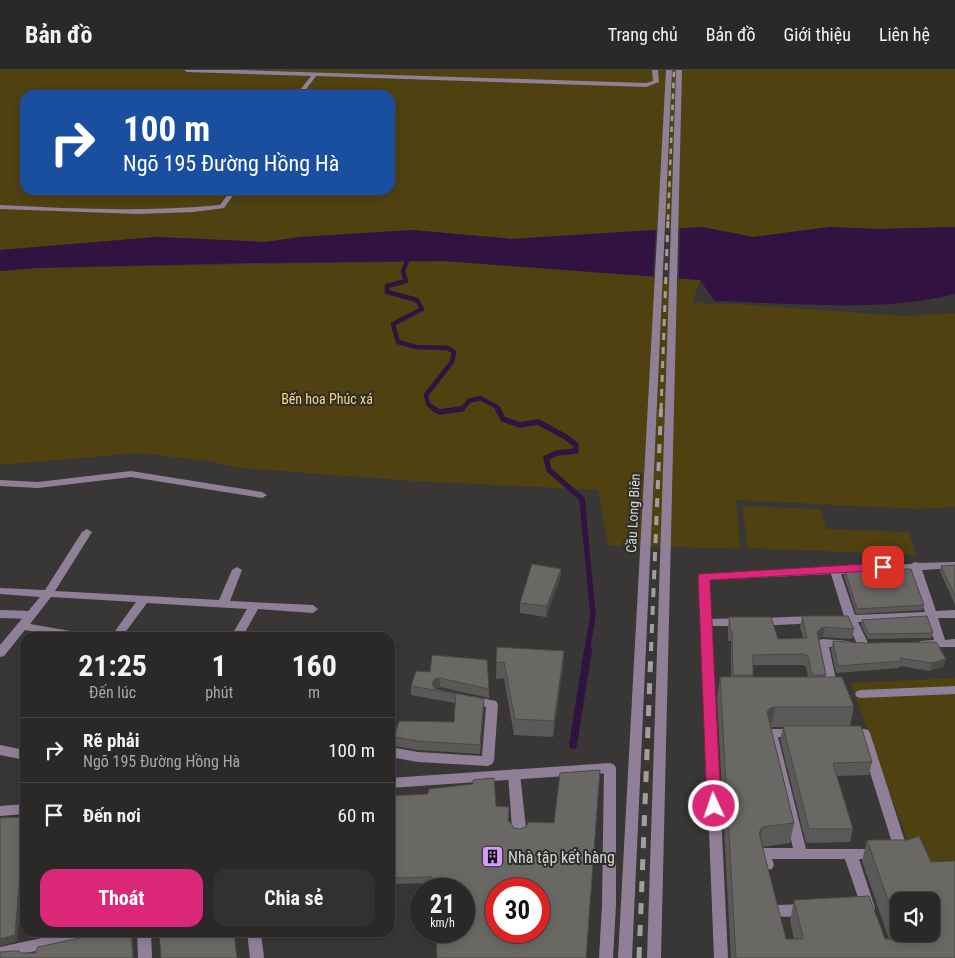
<!DOCTYPE html>
<html lang="vi">
<meta charset="utf-8">
<style>
:root{--surface:#2a2928;--page:#323130;--text:#f1f3f6;--muted:#a5a6a8;--line:#464545;--accent:#db2777}
body{margin:0;font-family:"Roboto Condensed",sans-serif;background:var(--page);color:var(--text);height:100vh;display:flex;flex-direction:column;font-size:19px;white-space:nowrap}
*{box-sizing:border-box;margin:0}
p{font-size:16px;color:var(--muted)}
.icon{flex:none;width:28px;height:28px;fill:none;stroke:currentColor;stroke-width:2;stroke-linecap:round;stroke-linejoin:round}
.map{position:relative;flex:1;overflow:hidden}
.side{position:absolute;left:20px;top:562px;width:375px;height:305px;display:flex;flex-direction:column;background:var(--surface);border-radius:15px;box-shadow:0 2px 8px #0003,0 0 0 1px var(--line)}
.side>*{flex:none}
.top-card{position:absolute;left:20px;top:20px;width:375px;height:105px;border-radius:15px;box-shadow:0 2px 8px #0003,0 0 0 1px var(--line);background:#1a4fa0;color:#fff;overflow:hidden}
.tools{position:absolute;left:890px;top:822px;display:grid;gap:10px}
.tools a{display:grid;place-items:center;width:50px;height:50px;border-radius:10px;background:var(--surface);box-shadow:0 2px 8px #0003,0 0 0 1px var(--line);font-size:25px}
.speed{position:absolute;left:410px;top:808px;display:flex;gap:10px;font-size:25px;font-weight:700;text-align:center}
.speed>*{display:grid;place-content:center;width:65px;height:65px;border-radius:50%;background:var(--surface);box-shadow:0 2px 8px #0003,0 0 0 1px var(--line);line-height:1}
.speed small{font-size:12px;font-weight:400}
.speed .limit{border:8px solid #d22;background:#fff;color:#111}
.pin{position:absolute;display:grid;place-items:center;width:42px;height:42px;color:#fff;margin:-21px;border-radius:10px;box-shadow:0 2px 8px #0006}
.me{position:absolute;width:55px;margin:-28px;rotate:357deg;stroke-linejoin:round;filter:drop-shadow(0 0 4px #0008)}
.turn{display:flex;align-items:center;gap:18px;height:105px;padding:0 20px;font-size:22px}
.turn .icon{width:65px;height:65px;stroke-width:2.5}
.turn b{display:block;font-size:35px;line-height:42px}
.eta{display:flex;justify-content:space-evenly;align-items:center;height:85px;text-align:center}
.eta b{font-size:30px;font-weight:700;line-height:35px}
.cta{display:flex;gap:10px;margin-top:auto;padding:10px 20px}
.cta a{flex:1;height:58px;border-radius:15px;background:var(--accent);color:#fff;font-size:20px;font-weight:700;line-height:58px;text-align:center}
.cta a+a{background:var(--page);color:var(--text)}
ul{padding:0;list-style:none}
li{display:flex;align-items:center;gap:15px;height:65px;padding:0 20px;border-top:1px solid var(--line)}
li div{flex:1}
li b{display:block;font-size:19px}
li em{font-style:normal}
header{display:flex;align-items:center;gap:30px;box-sizing:border-box;height:70px;padding:0 25px;background:var(--surface);border-bottom:1px solid var(--line)}
header strong{font-size:24px}
nav{display:flex;gap:28px;margin-inline-start:auto;font-size:18px}
.map>svg:first-child{display:block}
</style>
<header>
<strong>Bản đồ</strong>
<nav><a>Trang chủ</a><a>Bản đồ</a><a>Giới thiệu</a><a>Liên hệ</a></nav>
</header>
<div class="map">
<svg width="955" height="888" viewBox="0 0 955 888">
<rect width="100%" height="100%" fill="#383735"/>
<g fill="#4f4110" fill-rule="evenodd">
<path d="M0,0H955V157L877,159L830,157L753,167L702,157L512,169L412,160L300,167L265,172L157,167L0,180ZM25,25H390V120H25Z"/>
<path d="M444,191L700,210L692,233L736,234L905,246L955,243V437L919,439L736,430L740,479L608,475L598,420L414,411L241,398L208,391L138,383L0,395V201L36,198Z"/>
<path d="M742,436L821,439L826,459L909,462L916,485L748,478Z"/>
<path d="M955,608V888L883,707L851,613Z"/>
</g>
<path fill="#311241" d="M702,157L753,167L830,157L877,159L955,157V224C882,243 791,233 715,231L700,210L444,191L248,193L36,198L0,201V180L157,167L265,172L300,167L412,160L512,169Z"/>
<path fill="#383735" d="M680,156L679,211L653,209L656,158Z"/>
<g fill="none" stroke-linecap="round" stroke-linejoin="round">
<g stroke="#311241" stroke-width="4.5">
<path d="M410,184L403,201L406,211L387,216V222L417,230L422,239L393,254L398,272L416,277L448,278L454,282L452,292L426,325L428,334L436,340"/>
<path d="M456,340L462,339L469,331L480,328L497,337L498,340"/>
</g>
<g stroke="#311241" stroke-width="5.5">
<path d="M434,339L439,342L462,339"/>
<path d="M498,339L503,349L520,355L538,352L566,367L576,375V381L557,383L546,388L549,400L582,429L593,545L587,581"/>
</g>
<path stroke="#311241" stroke-width="8" d="M573,675L588,580"/>
<g fill="#8f8098" fill-rule="evenodd">
<path d="M0,540L30,541L36,545L30,549L0,548Z"/>
<path d="M955,616V624L861,628L857,627L855,624L857,621L861,620Z"/>
<path d="M610,693L614,695L616,698V835L613,888H599L602,835L604,698L606,695Z"/>
<path d="M514,699L518,701L520,704L526,758L524,762L519,763L514,762L512,758L508,704L510,701Z"/>
<path d="M70,862H109L107,866L102,868L0,888V877Z"/>
<path d="M137,862H151L152,888H138Z"/>
<path d="M247,862H261L264,888H250Z"/>
</g>
<g fill="#8f8098" fill-rule="evenodd">
<path d="M184,0H238L646,13L653,11L652,0H658L659,12L646,17L316,6L302,25H296L311,6L187,2Z"/>
<path d="M666,0H672L632,888H618Z"/>
<path d="M676,0H682L661,888H647Z"/>
<path d="M231,120H237L224,138L193,142L138,144L0,139V135C74,139 146,142 220,135Z"/>
<path d="M131,401L262,422L267,425L262,428L131,407L38,418L0,416V410L38,412Z"/>
<path d="M87,459L92,462L55,521L219,530L232,500L237,497L242,500L230,531L313,535L318,539L313,543L258,539L243,566H235L233,563L247,539L147,533L121,568H110L136,532L51,527L30,554L88,564L93,568H65L25,560L4,586L0,587V575L40,527L0,524V518L45,520L82,462Z"/>
<path d="M915,492L919,493L955,492V498L922,500L936,541L955,540V548H938L945,570L955,569V577H920L918,574L920,571L934,570L927,549L858,552L869,575L867,578H859L847,553L836,554L830,550L832,547L844,546L831,504L709,510L711,549L742,548L746,549L748,552L746,555L742,556H712L728,888H714L699,507L704,504L911,494ZM911,500L925,542L855,545L841,504Z"/>
<path d="M814,546L820,550L818,553L759,556L755,555L753,552L755,549L759,548Z"/>
<path d="M823,569L849,571L851,574L849,577H829L838,619L836,622H828L826,619L817,573L819,570Z"/>
<path d="M472,626L496,631L498,634L494,691L492,694L488,696L418,692L390,687V677L418,682L482,686L486,637L468,633L466,630L468,627Z"/>
<path d="M771,659H864L868,660L870,663L909,784L907,788L902,789H859L875,838L873,842L868,844L863,842L845,789H772L774,795L772,799L767,800L762,799L757,783L759,779L764,778H793L765,663L767,660ZM778,667H859L894,779H806Z"/>
<path d="M0,675L25,680V690L0,685Z"/>
<path d="M610,693L614,695L616,698L614,701L610,703L390,718V708Z"/>
<path d="M25,734V744L0,746V736Z"/>
<path d="M805,834L810,836L812,840L810,844C800,847 783,848 773,845L771,841L773,837L778,835Z"/>
</g>
<path stroke="#a09f9d" stroke-width="2.5" stroke-dasharray="5.5 5.5" stroke-linecap="butt" d="M668,150L674,0"/>
<path stroke="#a09f9d" stroke-width="3" stroke-dasharray="7 7" stroke-linecap="butt" d="M661,340L668,149"/>
<path stroke="#a09f9d" stroke-width="4" stroke-dasharray="9 9" stroke-linecap="butt" d="M651,581L661,339"/>
<path stroke="#a09f9d" stroke-width="5" stroke-dasharray="11 11" stroke-linecap="butt" d="M639,888L651,580"/>
</g>
<g fill="#5a5957" fill-rule="evenodd">
<path d="M955,495V535L940,501L941,496Z"/>
<path d="M561,499L560,509L546,547L520,543V533Z"/>
<path d="M845,501L924,535L922,540L856,544L844,506Z"/>
<path d="M802,546L854,559L852,569L823,567L819,568L826,605L825,607L854,637L850,656L872,692L869,705L837,706L853,759L850,772L806,773L780,669L783,657H771L794,753L790,773L762,777L786,869H794L790,851L794,830L885,869H889L862,791L867,770L955,888H731L717,627L720,607H731V571H728V558L729,547L778,569L803,568L800,557ZM753,595H802L806,596L808,607H753ZM899,831L931,864H899Z"/>
<path d="M862,550L933,563L931,568L868,569L861,555Z"/>
<path d="M833,571L946,589L944,596L930,601L900,596L899,598L836,603L831,579Z"/>
<path d="M497,577L564,581L563,596L553,667L514,665L504,608L496,609Z"/>
<path d="M430,602L489,619V628L440,617L435,619L484,629L480,684L418,680L395,676L394,667L454,652L455,633L411,625V616Z"/>
<path d="M600,700L437,888L432,813L390,814V726L496,736L509,743L508,751L514,758L520,759L554,753Z"/>
<path d="M25,747V773L17,871L0,876V748Z"/>
</g>
<g fill="#4a4947">
<path d="M561,499L560,509L546,547L547,536Z"/>
<path d="M825,557L823,567L819,568L817,562L821,558Z"/>
<path d="M564,581L563,596L553,667L554,651Z"/>
<path d="M946,589L944,596L930,601L932,593Z"/>
<path d="M440,608V617L436,618L434,620L432,613L435,609Z"/>
<path d="M484,629V638L480,684V675Z"/>
<path d="M775,637L771,657L767,658V642L770,638Z"/>
<path d="M762,757L759,777V763Z"/>
<path d="M23,766L25,773L17,871L0,876V869Z"/>
<path d="M131,862H132V864L134,888H133Z"/>
</g>
<g fill="#696865" stroke="#4a4947" fill-rule="evenodd">
<path d="M532,494L561,499L547,536L520,533Z"/>
<path d="M955,495V526L941,496Z"/>
<path d="M911,499L924,535L857,539L845,501Z"/>
<path d="M802,546H848L854,559L825,557L821,558L817,562L826,605H812L808,586L804,584L753,585V605H733L732,561H730L729,547H771L778,569L807,568Z"/>
<path d="M927,546L933,563L869,564L862,550Z"/>
<path d="M833,571L865,573L936,572L946,589L932,593L900,588L901,591L838,596Z"/>
<path d="M497,577L564,581L554,651L515,649L504,592L496,593Z"/>
<path d="M432,585L487,590L489,619L440,608L435,609L432,613L435,619L484,629L480,675L418,671L394,667L399,651L454,652L456,624L411,616L416,601L430,602Z"/>
<path d="M720,607H842L854,637H775L770,638L767,642L794,753L762,757L759,763L786,869H802L803,867L794,830L869,826L885,869H902L900,864H931V831H899V861L867,770H908L919,766L931,792L955,791V888H736Z"/>
<path d="M783,656H861L872,692L834,693L833,694L853,759H809Z"/>
<path d="M600,700L586,888H437L436,861H464V819H433L432,807L390,808V726L428,724L429,719L473,714V710L494,708L496,736L509,737L508,751L510,752L514,758L520,759L526,757L528,752L554,753L560,703ZM496,819H539V861H496Z"/>
<path d="M25,747V766H23L15,865L0,869V748Z"/>
<path d="M107,862H131L133,888H0V882L13,881H19L21,883H35L38,877Z"/>
<path d="M159,862H234L237,888H161Z"/>
</g>
<path fill="#db2777" stroke="#8e194d" d="M883,493L889,497L887,500L710,510L721,736L719,740L714,741L709,740L707,736L698,506L699,504Z"/>
<defs>
<symbol id="building-square" viewBox="-11 -11 22 22"><rect x="-9" y="-9" width="18" height="18" rx="4" fill="#d69bfa" stroke="#2e2d2b"/><path d="M-4-6H4V6H1V3H-1V6H-4ZM-2.5-4.3h1.7v1.8h-1.7ZM.8-4.3h1.7v1.8H.8ZM-2.5-1h1.7V.8h-1.7ZM.8-1h1.7V.8H.8Z" fill="#111"/></symbol>
</defs>
<g fill-rule="evenodd">
<use href="#building-square" x="480" y="774" width="25" height="25"/>
</g>
<g text-anchor="middle" dominant-baseline="central" stroke-width="4" stroke-linejoin="round" paint-order="stroke">
<g font-size="14" fill="#f6d87a" stroke="#2e2d2b">
<text x="327" y="329">Bến hoa Phúc xá</text>
</g>
<g font-size="14" fill="#d6d6d4" stroke="#2e2d2b">
<text transform="translate(633 443) rotate(-87)">Cầu Long Biên</text>
</g>
<g font-size="16" fill="#d6d6d4" stroke="#2e2d2b" text-anchor="start">
<text x="508" y="787">Nhà tập kết hàng</text>
</g>
</g>
</svg>
<div class="tools">
<a><svg class="icon" aria-label="sound" viewBox="0 0 24 24"><path d="M4 9h4l5-4v14l-5-4H4zM17 9q2 3 0 6"/></svg></a>
</div>
<div class="speed"><div>21<small>km/h</small></div><div class="limit">30</div></div>
<div class="pin" style="left:883px;top:497px;background:#d93025"><svg class="icon" aria-label="arrive" viewBox="0 0 24 24"><path d="M6 21V4h12l-3 4 3 4H6"/></svg></div>
<svg class="me" style="left:714px;top:736px" viewBox="-20 -20 40 40"><circle r="17" fill="#db2777" stroke="#fff" stroke-width="3"/><path d="M0-11L8 9 0 5-8 9z" fill="#fff"/></svg>
<div class="top-card">
<div class="turn"><svg class="icon" aria-label="right" viewBox="0 0 24 24"><path d="M7 20v-9h11M14 6l5 5-5 5"/></svg><div><b>100 m</b>Ngõ 195 Đường Hồng Hà</div></div>
</div>
<section class="side">
<div class="eta">
<div><b>21:25</b><p>Đến lúc</p></div>
<div><b>1</b><p>phút</p></div>
<div><b>160</b><p>m</p></div>
</div>
<ul>
<li><svg class="icon" aria-label="right" viewBox="0 0 24 24"><path d="M7 20v-9h11M14 6l5 5-5 5"/></svg><div><b>Rẽ phải</b><p>Ngõ 195 Đường Hồng Hà</p></div><em>100 m</em></li>
<li><svg class="icon" aria-label="arrive" viewBox="0 0 24 24"><path d="M6 21V4h12l-3 4 3 4H6"/></svg><div><b>Đến nơi</b></div><em>60 m</em></li>
</ul>
<div class="cta"><a>Thoát</a><a>Chia sẻ</a></div>
</section>
</div>
